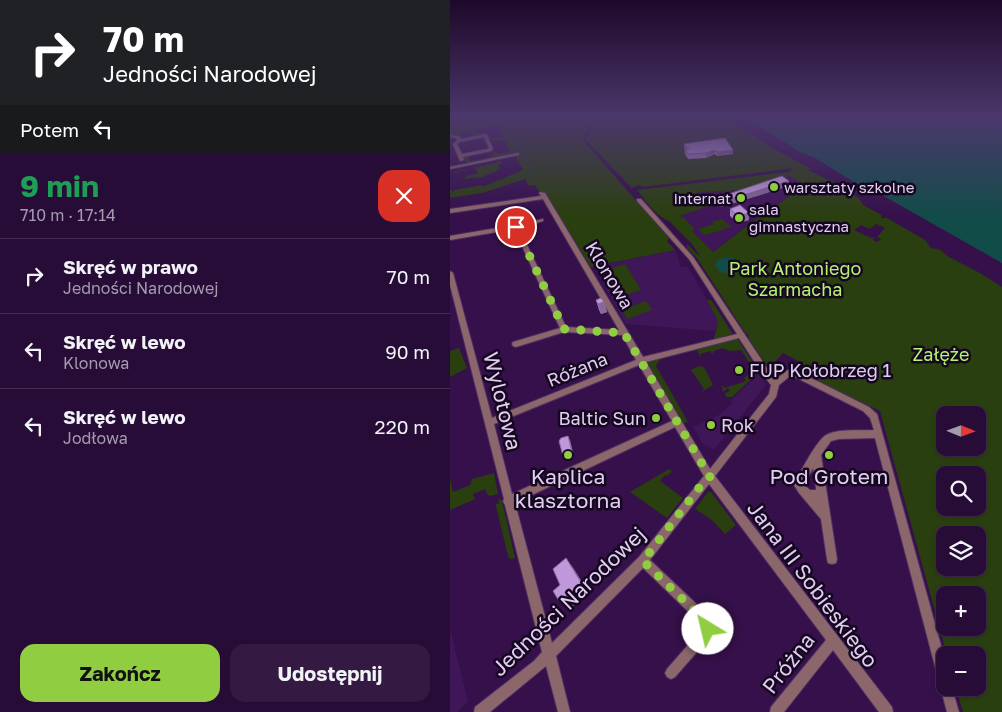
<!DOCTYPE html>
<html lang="pl">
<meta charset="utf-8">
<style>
:root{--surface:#280c38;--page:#341a43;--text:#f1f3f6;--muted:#a59bae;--line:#442c53;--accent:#90cd41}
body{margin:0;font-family:"Golos Text",sans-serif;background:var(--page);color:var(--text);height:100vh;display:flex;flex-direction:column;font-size:19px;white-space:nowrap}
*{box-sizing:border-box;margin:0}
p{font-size:16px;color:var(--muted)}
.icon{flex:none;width:28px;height:28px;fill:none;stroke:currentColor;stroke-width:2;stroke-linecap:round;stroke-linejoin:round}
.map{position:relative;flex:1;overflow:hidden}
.sheet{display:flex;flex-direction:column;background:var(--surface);width:450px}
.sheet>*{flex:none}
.guide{background:#202124;color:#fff;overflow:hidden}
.needle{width:32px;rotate:91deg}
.buttons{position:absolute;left:486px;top:406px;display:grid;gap:10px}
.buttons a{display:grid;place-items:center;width:50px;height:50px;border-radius:10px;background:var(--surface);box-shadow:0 1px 4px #0004,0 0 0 1px var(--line);font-size:25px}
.pin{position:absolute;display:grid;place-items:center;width:42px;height:42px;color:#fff;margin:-21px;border:2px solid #fff;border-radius:50%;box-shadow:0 1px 5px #0007}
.me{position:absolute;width:55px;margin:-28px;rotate:324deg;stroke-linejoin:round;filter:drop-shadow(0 0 4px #0008)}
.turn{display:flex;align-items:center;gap:18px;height:105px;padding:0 20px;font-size:22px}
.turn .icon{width:65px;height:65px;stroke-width:2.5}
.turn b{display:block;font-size:35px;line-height:42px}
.then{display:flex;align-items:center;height:48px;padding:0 20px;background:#0003;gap:10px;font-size:19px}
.round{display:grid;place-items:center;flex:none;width:52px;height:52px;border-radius:15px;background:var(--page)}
.overview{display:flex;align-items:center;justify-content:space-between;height:85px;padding:0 20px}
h1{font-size:30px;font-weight:700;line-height:38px;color:#1e9e55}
.primary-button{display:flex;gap:10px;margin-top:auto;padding:10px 20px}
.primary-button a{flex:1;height:58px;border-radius:15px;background:var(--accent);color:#111;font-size:20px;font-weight:700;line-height:58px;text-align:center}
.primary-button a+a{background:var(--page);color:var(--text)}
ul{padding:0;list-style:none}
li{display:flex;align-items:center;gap:15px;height:75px;padding:0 20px;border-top:1px solid var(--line)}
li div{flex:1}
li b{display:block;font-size:19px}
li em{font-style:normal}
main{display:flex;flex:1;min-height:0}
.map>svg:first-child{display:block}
</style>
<main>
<section class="sheet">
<div class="guide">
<div class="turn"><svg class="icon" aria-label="right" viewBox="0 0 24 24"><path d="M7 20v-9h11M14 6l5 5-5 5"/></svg><div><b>70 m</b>Jedności Narodowej</div></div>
<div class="then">Potem<svg class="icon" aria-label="left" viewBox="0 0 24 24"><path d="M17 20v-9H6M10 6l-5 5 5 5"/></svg></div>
</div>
<div class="overview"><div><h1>9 min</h1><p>710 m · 17:14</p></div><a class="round" style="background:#d93025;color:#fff"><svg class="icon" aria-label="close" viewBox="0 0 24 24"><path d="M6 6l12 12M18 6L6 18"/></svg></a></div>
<ul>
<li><svg class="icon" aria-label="right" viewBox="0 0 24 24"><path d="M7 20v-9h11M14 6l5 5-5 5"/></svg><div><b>Skręć w prawo</b><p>Jedności Narodowej</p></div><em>70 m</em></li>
<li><svg class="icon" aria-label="left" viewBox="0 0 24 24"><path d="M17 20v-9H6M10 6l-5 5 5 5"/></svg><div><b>Skręć w lewo</b><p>Klonowa</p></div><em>90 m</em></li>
<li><svg class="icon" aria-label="left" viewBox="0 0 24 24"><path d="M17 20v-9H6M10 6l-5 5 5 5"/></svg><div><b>Skręć w lewo</b><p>Jodłowa</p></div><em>220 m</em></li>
</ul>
<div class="primary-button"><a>Zakończ</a><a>Udostępnij</a></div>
</section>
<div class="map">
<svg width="552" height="712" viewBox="0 0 552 712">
<rect width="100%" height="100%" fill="#35104a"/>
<g fill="#3f1657">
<path d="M339,174L356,186L310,216L262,252L207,193Z"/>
<path d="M225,250L231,267H238L269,321L265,331L176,324L144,267Z"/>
<path d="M309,374L316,385L264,450L252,443L243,427L269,415L283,402L281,400Z"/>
<path d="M0,629L18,701L7,712H0Z"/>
</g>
<g fill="#2a3f0f" fill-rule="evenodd">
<path d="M0,116H145L133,140L219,238L217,241L229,254L225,250L141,267L96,195H91L85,185L79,186L75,179L32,193L0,198V190H2V192L5,191L3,190L33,185L32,187L73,170L70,164H67L70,163L66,161L67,159L65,154L18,163L13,160L16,159L12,157L27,153L18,156L20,161L41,157V155L44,153L40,151L43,150L48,154L60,151L54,140L41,141L43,140L40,139L52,136L47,126L25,130L30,134L23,137L20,132L22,130L5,135H0Z"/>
<path d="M147,116H275L324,149L362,169H356L389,185L382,189L396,190L409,198L413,205L432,215L431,218H437L475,240L481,248L491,250L497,256L530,273L552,287V712H513L506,688H528V655H497L430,411L347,371L346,368L350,362L333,353L323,364L318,367L299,339L298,334H296L247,258L237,248V244L251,258L243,245L219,221C205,216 196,200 187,190L320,174L340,172L343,168L193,187L189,185L182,188L136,140ZM340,176L355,186L310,216L263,252L242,231L245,229L233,217L229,216L259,206L249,199L248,192L293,190ZM426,224L435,228L427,237L431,239L427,242L423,240L425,237L421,238L404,230L411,225L420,229ZM495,415H528V448H495ZM495,475H528V508H495ZM495,535H528V568H495ZM495,595H528V628H495Z"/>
<path d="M50,161L52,163L48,165L50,169L45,170H49L32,177L13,179L17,176L28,173L25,167L5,173L4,172L40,164H41Z"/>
<path d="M272,219L281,227L276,228L270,222L276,229L254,235L248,229L264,224L262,222Z"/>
<path d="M175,264L191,290L169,297L154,271Z"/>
<path d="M257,300H261L283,334L278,335L279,337L264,339L268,321Z"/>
<path d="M196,301L202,310L177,319L172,310Z"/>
<path d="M287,338L305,366L298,368L297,366L300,364L291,350L280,351L272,348L264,351L262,354L261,351L250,354L251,359L247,350L213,358V356Z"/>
<path d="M9,348L17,368L0,377V351Z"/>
<path d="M212,356L206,366L238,422L233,423L196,362Z"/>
<path d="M249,366L254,367L263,385L251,392L254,389L241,370L237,372Z"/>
<path d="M307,368V374L282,397H276L275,393L280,391L278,388L273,392L272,385L275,388L296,381L294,378Z"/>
<path d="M219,469L222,471L217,476L215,475L210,481L233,498L217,518L180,492Z"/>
<path d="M44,473L48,494L40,496L37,494L35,489L23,494L25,499L30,497L0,510V478L3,492L20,485L22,479Z"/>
<path d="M258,492H261L286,525L275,534L262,520L245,509Z"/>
<path d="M48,498L52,501L65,558L60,559L58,556L45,502L46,504L49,503Z"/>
</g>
<g fill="#124c49">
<path d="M293,116H552V263L432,195L410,186L365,158L350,152Z"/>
<path d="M275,258H283L289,261L291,269L282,274L270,272L265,265L268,260Z"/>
</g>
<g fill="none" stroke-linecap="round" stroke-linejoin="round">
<g stroke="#124c49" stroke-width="1">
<path d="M53,116L57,122"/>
<path d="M57,123L71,149"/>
<path d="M72,151L86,175"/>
</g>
<defs>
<g id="minor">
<path d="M35,134L37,135L43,149L41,151L13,157L14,160L10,161L3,144L7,141L6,138L0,137V135L9,136L11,139ZM34,137L39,148L38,149L12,154L7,144L10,142Z"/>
<path d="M67,153H69V155L0,169V167Z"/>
<path d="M90,192L95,193L193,357L287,334L239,259L187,201V199H191L243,257L319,371L326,379L338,370L349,372L419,407L427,414L495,660V688H502L509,712H497L425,438L389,439L381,441L371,455L387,559L386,563L382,564L378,563L377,559L371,519L349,493L344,485C349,474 367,440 376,435C389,428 409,431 424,430L420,418L413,411L345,377L340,376L329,385L326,397L265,476L442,707L443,712H429L383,650L334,712H320L321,707L376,640L259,484L200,560L256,613L264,626L260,637L225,677L221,679L217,677L215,673L217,669L251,630L252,627L248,621L193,568L106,656L120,712H108L96,666L40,712H24L25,707L84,661L92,652L55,505L53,501L54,499L0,285V271L3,273L42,418L186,360L172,335L114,332L66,347L63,346L62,344L63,342L110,328L64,229L0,240V236L65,225L93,219V221L69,228L116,327L169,330L93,199L0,213V209L91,196L89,193ZM289,338L313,375L321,385L319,394L260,469L196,362ZM189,365L222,421L62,494L44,424ZM225,427L254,476L189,557L102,643L65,503ZM363,468L366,488V490H360L354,485Z"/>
</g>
</defs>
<use href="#minor" stroke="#512e65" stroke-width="2"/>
<use href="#minor" fill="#8b676b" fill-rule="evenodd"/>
</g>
<g fill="#a483bd">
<path d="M275,138L283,154L267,156L265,154L256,158L238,159L235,154L234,144Z"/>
<path d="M339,186L271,207L267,203V198Z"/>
<path d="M280,209L299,220L288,223L280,216Z"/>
<path d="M146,300L154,302L157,312L151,314L149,310Z"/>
</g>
<g fill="#866a9a">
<path d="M265,150V154L256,158V153Z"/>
<path d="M283,150V154L267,156V152Z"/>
<path d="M339,181V186L271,207V202Z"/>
<path d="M299,213V220L288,223V216Z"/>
<path d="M154,302L157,312L151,314L148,304Z"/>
<path d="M118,436L120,440L124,456L116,460L113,456Z"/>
<path d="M116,558L124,569L139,593L118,610L109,601Z"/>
</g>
<g fill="#bf98dc" stroke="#866a9a">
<path d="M275,138L283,150L267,152L265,150L256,153L238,154L235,149H239L234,144Z"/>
<path d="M332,176L339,181L271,202L267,198Z"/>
<path d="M290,205L299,213L288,216L280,209Z"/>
<path d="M151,298L154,302L148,304L146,300Z"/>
<path d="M118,436L122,452L113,456L109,441L111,438Z"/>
<path d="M116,558L132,584L109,601L103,591L110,585L103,569Z"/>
</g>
<linearGradient id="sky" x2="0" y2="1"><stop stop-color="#1d0929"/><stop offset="0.54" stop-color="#4b376b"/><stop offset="1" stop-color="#4b376b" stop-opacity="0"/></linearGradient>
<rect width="552" height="216" fill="url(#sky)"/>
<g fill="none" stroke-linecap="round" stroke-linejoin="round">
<path stroke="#90cd41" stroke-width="9" stroke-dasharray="0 16.2" d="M66,227L114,329L174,333L260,477L248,489L193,561L252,618L256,622L258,629"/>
</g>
<g fill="#90cd41" stroke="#15071f" stroke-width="2">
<circle cx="324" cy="187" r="5"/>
<circle cx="291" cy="198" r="5"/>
<circle cx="289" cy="218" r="5"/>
<circle cx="289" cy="370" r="5"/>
<circle cx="206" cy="418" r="5"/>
<circle cx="261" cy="425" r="5"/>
<circle cx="118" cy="455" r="5"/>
<circle cx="379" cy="455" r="5"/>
</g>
<g text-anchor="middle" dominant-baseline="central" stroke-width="5" stroke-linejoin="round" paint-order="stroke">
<g font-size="15" fill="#e1cef1" stroke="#15071f" text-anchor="start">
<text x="334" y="187">warsztaty szkolne</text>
<text x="281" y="198" text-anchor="end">internat</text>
<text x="299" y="209">sala<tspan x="299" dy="17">gimnastyczna</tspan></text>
</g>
<g font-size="18" fill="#b5f36f" stroke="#15071f">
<text x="345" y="268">Park Antoniego<tspan x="345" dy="21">Szarmacha</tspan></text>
<text x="491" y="354">Załęże</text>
</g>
<g font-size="18" fill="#e1cef1" stroke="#15071f">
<text transform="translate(160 275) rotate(59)">Klonowa</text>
<text transform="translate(127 369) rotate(-22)">Różana</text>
</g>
<g font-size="18" fill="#e1cef1" stroke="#15071f" text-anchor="start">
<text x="299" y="370">FUP Kołobrzeg 1</text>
<text x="196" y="418" text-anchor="end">Baltic Sun</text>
<text x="271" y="425">Rok</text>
</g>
<g font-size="21" fill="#e1cef1" stroke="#15071f">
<text transform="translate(53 401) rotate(76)">Wylotowa</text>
<text transform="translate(363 584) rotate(53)">Jana III Sobieskiego</text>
<text transform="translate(118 601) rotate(-44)">Jedności Narodowej</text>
<text transform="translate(338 663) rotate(-52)">Próżna</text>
</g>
<g font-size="21" fill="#e1cef1" stroke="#15071f">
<text x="118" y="476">Kaplica<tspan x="118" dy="24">klasztorna</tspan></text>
<text x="379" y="476">Pod Grotem</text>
</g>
</g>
</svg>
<div class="buttons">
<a><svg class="needle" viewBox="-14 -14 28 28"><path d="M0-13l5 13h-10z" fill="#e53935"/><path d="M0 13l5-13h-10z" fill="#a59bae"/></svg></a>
<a><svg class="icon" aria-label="search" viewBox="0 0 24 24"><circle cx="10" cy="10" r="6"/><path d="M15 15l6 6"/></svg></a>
<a><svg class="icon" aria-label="layers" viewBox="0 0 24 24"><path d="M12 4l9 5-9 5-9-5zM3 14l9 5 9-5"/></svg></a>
<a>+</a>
<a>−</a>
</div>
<div class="pin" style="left:66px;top:227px;background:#d93025"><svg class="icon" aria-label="arrive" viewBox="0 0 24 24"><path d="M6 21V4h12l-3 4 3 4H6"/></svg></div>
<svg class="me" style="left:258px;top:629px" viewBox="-20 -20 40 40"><circle r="19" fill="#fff"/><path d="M0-13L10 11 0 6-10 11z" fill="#90cd41"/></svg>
</div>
</main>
